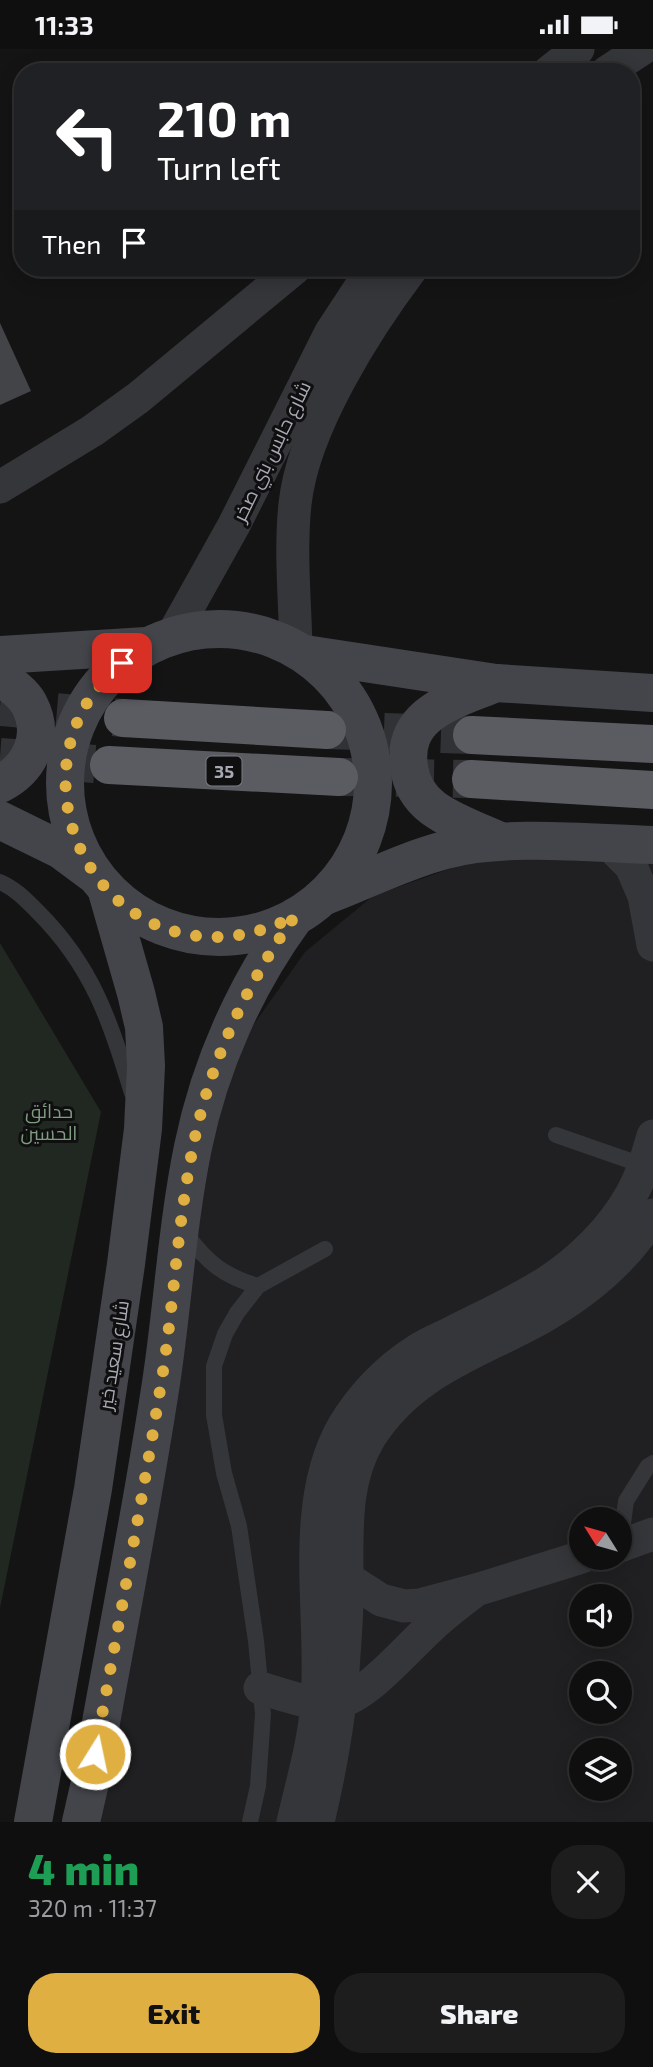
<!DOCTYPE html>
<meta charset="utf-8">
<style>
:root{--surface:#0f0f10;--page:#1d1d1e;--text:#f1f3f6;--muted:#9b9c9f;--line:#2f2f30;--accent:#dfaf42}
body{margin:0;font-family:"Exo 2",Cairo,sans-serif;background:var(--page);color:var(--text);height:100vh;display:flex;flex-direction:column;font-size:26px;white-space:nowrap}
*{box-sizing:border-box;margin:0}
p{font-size:23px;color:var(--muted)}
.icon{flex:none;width:38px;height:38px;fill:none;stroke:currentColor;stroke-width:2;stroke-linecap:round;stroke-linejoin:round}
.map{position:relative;height:1773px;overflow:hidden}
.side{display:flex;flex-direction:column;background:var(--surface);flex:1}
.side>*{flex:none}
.banner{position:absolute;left:14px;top:14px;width:626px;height:214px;border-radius:28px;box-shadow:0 4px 18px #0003,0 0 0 2px var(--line);background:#202124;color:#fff;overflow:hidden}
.needle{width:46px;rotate:307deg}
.tools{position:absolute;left:569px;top:1458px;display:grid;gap:14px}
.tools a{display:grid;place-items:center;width:63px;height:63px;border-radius:50%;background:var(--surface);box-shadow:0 4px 18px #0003,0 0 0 2px var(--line);font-size:35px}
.pin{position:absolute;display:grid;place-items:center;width:60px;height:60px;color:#fff;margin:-30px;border-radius:14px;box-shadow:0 4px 10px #0006}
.me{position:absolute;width:77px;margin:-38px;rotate:10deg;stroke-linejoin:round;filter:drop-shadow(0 0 5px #0008)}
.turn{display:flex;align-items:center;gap:24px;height:147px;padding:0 28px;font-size:32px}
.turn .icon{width:91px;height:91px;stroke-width:2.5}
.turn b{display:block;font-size:49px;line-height:60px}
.then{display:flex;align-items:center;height:66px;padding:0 28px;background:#0003;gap:14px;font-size:26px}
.round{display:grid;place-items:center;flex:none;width:74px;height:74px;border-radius:28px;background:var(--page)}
.summary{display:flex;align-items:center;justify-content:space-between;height:119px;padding:0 28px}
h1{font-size:42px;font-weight:800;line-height:52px;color:#1e9e55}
.cta{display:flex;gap:14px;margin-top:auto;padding:14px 28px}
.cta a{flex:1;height:80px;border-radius:28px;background:var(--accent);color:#111;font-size:28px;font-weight:800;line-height:80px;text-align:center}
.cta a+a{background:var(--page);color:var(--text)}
.status{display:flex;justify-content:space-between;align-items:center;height:49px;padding:0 35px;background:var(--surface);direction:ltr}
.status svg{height:19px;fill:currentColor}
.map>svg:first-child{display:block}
</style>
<div class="status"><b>11:33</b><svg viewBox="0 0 49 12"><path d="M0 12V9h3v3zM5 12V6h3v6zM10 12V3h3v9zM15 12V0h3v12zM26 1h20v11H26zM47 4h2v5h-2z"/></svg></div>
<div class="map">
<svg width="653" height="1773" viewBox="0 0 653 1773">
<rect width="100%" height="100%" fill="#141415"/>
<path fill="#202022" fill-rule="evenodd" d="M477,810H653V1773H93L205,1100L247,985L305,903L373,847ZM581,1470H620V1508H581ZM581,1547H620V1586H581ZM581,1624H620V1662H581ZM581,1701H620V1740H581Z"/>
<path fill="#202821" d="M0,894L101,1063L0,1559Z"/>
<path fill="#434448" d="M0,274L31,342L0,356Z"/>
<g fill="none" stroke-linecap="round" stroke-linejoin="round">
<g stroke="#313235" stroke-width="38" stroke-dasharray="38 19" stroke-linecap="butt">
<path d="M0,658L123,669"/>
<path d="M327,681L472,686"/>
<path d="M0,708L109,716"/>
<path d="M339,728L471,730"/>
</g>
<g stroke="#35363a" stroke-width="16">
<path d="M0,833C16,840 26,851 38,863C93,918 110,972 132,1044"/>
<path d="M556,1086L645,1117"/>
<path d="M186,1185C207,1213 223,1227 258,1237"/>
<path d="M620,1497L626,1452L648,1417L653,1414"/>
<path d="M250,1773L258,1737L263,1665L256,1592L239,1477L224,1424L214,1366V1317L225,1285L237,1264L258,1237L325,1200"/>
</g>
<g stroke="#35363a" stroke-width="33">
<path d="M549,23L578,0"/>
<path d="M607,23L642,0"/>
<path d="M0,438L92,382L138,349L295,219"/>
<path d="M172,587L234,476L331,283L373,219"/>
<path d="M296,599C295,552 290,503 295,455C303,379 366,280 412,219"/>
<path d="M609,795L631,817L644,847L653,896"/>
<path d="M620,1497L653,1485"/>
<path d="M347,1529L381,1551L404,1557L420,1556L476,1541L582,1508"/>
<path d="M260,1639C285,1646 313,1658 339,1653C368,1647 411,1595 434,1575C447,1563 462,1552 476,1541"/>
<path d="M293,1773C302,1734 314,1694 317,1654C324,1567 298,1457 343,1378C360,1349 388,1319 416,1302C426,1295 438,1290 449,1285C482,1268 516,1253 547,1233C579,1213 613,1179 631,1146C642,1127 647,1107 653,1087"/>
<path d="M318,1773C331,1718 341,1663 344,1606C346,1580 348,1553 347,1527C347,1478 344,1431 370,1388C412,1322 476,1305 541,1269C585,1244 627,1209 653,1166"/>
</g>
<g stroke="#43454a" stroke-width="38">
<circle cx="219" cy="734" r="154"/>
<path d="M305,605L496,634L653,644"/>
<path d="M0,606L146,597"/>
<path d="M0,628C10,635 23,644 29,655C46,687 30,720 0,735"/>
<path d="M496,634C456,651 401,663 409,718C411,735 420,749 433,759C452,773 478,782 500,792"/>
<path d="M0,771L61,801L92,824"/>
<path d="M325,847C365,832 403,812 445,801C505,785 590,794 653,796"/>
<path d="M33,1773L93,1440L126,1215L143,1080L146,1017L144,978L136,944L106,839"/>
<path d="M81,1773L91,1729C114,1598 141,1466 161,1334C173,1255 177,1176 193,1098C210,1015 246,935 295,868"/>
</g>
<g stroke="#5a5c62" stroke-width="38">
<path d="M123,669L327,681"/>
<path d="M472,686L653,695"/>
<path d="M109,716L339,728"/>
<path d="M471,730L653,741"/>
</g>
</g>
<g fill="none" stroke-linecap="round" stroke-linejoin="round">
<path stroke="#dfaf42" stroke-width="12" stroke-dasharray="0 21.6" d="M95,1705C117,1582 141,1459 161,1335C174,1256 177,1177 193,1098C209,1016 246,935 295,867C264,883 232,891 197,887C90,874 34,751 84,659C94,641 108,628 122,614"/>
</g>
<g text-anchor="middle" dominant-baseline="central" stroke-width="6" stroke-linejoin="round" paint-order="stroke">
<rect fill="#0f0f10" stroke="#797c83" stroke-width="2" x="206.5" y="707.5" width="35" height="29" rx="5"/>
<g font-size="18" font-weight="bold" fill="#a7aab4">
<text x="224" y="722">35</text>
</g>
<g font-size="19" fill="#a7aab4" stroke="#0f0f10">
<text transform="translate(271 402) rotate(-64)">شارع حابس بني صخر</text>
<text transform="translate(113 1306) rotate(-81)">شارع سعيد خير</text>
</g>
<g font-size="19" fill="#809d82" stroke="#0f0f10">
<text x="49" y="1061">حدائق<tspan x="49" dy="22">الحسين</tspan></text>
</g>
</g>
</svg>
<div class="tools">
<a><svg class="needle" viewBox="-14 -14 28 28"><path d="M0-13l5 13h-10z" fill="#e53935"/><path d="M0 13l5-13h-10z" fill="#9b9c9f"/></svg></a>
<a><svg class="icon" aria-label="sound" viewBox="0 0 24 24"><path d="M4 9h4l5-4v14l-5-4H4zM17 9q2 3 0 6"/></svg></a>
<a><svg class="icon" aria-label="search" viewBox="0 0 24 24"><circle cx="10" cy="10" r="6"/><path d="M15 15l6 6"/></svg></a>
<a><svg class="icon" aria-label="layers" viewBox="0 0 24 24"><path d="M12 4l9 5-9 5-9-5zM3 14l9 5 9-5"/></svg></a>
</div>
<div class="pin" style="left:122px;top:614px;background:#d93025"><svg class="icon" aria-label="arrive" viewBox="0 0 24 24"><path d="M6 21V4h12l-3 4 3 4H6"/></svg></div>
<svg class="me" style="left:95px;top:1705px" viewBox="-20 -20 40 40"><circle r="17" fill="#dfaf42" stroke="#fff" stroke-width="3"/><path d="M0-11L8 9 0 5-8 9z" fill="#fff"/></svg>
<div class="banner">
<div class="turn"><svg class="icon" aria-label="left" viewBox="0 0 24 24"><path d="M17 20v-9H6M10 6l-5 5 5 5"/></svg><div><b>210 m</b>Turn left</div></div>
<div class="then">Then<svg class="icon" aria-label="arrive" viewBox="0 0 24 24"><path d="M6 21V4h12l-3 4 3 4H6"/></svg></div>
</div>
</div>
<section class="side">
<div class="summary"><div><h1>4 min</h1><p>320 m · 11:37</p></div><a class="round"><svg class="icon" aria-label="close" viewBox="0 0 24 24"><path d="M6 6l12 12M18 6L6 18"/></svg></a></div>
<div class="cta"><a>Exit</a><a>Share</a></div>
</section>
